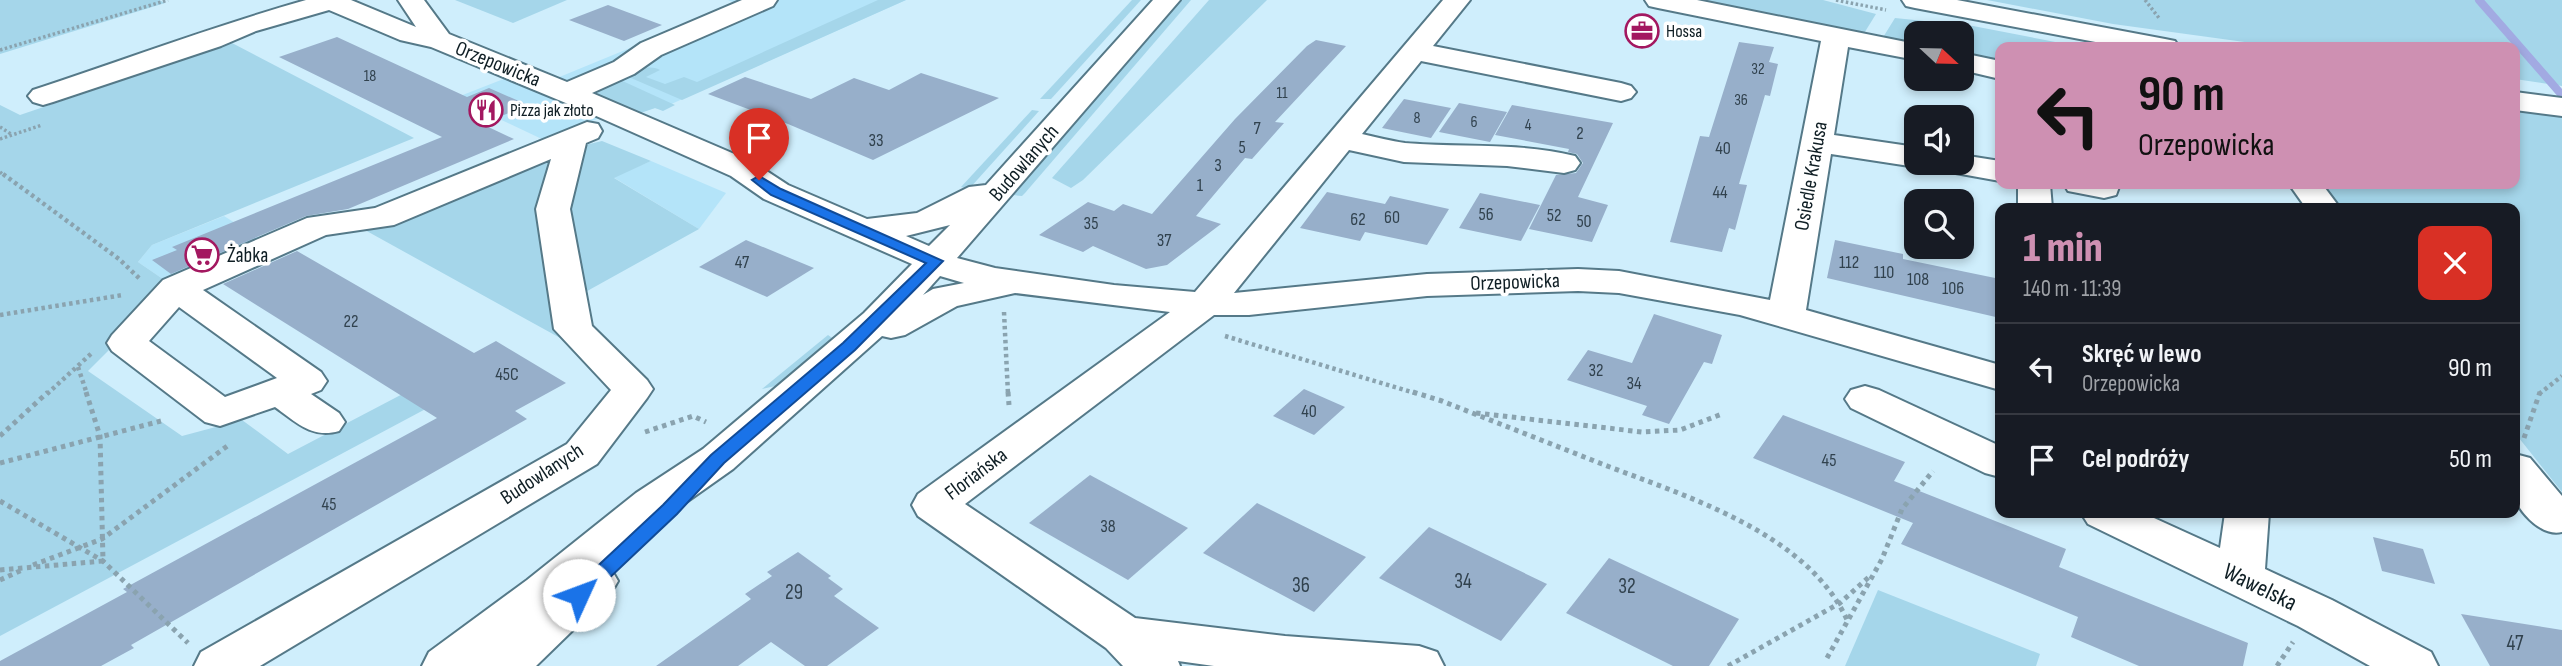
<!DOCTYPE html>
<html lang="pl">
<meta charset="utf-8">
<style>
:root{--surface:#171b24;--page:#242831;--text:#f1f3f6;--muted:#9ea1a6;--line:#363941;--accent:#ce90b2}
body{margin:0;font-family:"Sofia Sans Condensed",sans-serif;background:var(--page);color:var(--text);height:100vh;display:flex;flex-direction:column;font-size:26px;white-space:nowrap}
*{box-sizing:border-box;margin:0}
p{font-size:23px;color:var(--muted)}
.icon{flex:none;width:38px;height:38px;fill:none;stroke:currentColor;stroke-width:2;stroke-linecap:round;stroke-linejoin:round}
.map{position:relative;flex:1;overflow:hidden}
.sheet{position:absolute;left:1995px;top:203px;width:525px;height:315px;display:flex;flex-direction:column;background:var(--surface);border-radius:14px;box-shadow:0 4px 10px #0003}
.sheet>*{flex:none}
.guide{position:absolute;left:1995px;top:42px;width:525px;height:147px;border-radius:14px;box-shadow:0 4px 10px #0003;background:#ce90b2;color:#111;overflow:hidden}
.needle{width:46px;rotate:112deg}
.buttons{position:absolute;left:1904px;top:21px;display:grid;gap:14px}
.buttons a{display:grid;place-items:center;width:70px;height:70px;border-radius:14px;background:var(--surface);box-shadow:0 4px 10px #0003;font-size:35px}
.pin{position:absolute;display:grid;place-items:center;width:60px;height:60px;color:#fff;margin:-72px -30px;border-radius:50% 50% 50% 0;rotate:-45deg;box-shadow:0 0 7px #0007}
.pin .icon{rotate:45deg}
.me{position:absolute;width:77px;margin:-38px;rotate:47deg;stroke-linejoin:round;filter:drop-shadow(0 0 5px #0008)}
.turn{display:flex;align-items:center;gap:24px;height:147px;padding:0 28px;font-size:32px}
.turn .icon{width:91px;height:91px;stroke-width:2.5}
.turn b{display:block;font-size:49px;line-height:60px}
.round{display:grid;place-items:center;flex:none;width:74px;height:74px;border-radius:14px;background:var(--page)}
.headline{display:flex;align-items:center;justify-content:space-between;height:119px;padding:0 28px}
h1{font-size:42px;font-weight:800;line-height:52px;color:var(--accent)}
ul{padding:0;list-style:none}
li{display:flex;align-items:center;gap:21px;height:91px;padding:0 28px;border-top:2px solid var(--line)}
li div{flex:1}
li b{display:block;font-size:26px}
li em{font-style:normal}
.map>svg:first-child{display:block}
</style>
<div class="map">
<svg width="2562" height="666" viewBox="0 0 2562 666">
<rect width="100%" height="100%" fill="#cfeefc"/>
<g fill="#b4e4f9">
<path d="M728,0H906L660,109L655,108L640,113L557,78L737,4Z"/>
<path d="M514,75L606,115L546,141L455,98Z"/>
<path d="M651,161L726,193L699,229L613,177Z"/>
<path d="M224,216L270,245L173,286L138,262L152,245Z"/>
</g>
<g fill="#a5d6ea">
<path d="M0,0H159L165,3L0,54Z"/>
<path d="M455,0H567L513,23Z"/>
<path d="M878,0H906L682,100L624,75C636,70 649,64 660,70L646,77L665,84L684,77L697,82Z"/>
<path d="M1132,0H1141L1051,99H1040Z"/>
<path d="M1180,0H1191L1025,193L1022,196L1012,195Z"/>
<path d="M1209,0H1267L1083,180L1071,188L1052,178Z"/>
<path d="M1678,0H1823L1876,14L1863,35Z"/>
<path d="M1987,0H2562V86L2515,79V47H2281L2113,24Z"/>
<path d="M1895,18L1973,26L2081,47H2000V63L1962,54V33H1916V46L1882,39Z"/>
<path d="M232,43L414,138L152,245L138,262L173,286L88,371L182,436L242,420L288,454L456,366L480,380L0,636V105L20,115Z"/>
<path d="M616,78L675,105L663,111L655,108L640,113L597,94L599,88Z"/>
<path d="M2515,109L2562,116V492L2515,433V208H2338L2321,184H2515Z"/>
<path d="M1032,110L1039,111L969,189L961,187Z"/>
<path d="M569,141L558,295L562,339L354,224Z"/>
<path d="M602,141L651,161L614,178L699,229L580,295L566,212L581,146Z"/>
<path d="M828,335L835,340L784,384L762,389Z"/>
<path d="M1878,590L2040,654L2036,666H1845Z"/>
</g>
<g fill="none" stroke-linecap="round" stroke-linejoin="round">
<path stroke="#a2aae2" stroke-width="8" d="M2479,0L2562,95"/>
</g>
<g fill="#97afca">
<path d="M608,5L662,25L624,41L569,20Z"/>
<path d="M337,37L467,97L489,88L528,105L482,124L514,139L348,209L306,216L171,274L152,260L177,250L172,247L442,137L279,57Z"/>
<path d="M1316,40L1346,46L1275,122L1284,123L1252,159L1245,158L1196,216L1221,224L1167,265L1146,269L1093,246L1083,252L1039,235L1088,202L1114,211L1123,204L1152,214L1235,119L1307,46Z"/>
<path d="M1739,42L1774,47L1769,62L1778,64L1770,96L1765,95L1739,184L1747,185L1735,230L1729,228L1722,252L1670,242L1700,136L1709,137Z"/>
<path d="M921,73L999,98L873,160L788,124L708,94L745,77L811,99L854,78L889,90Z"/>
<path d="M1404,99L1451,108L1431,138L1382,128Z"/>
<path d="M1459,103L1507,112L1490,142L1439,132Z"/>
<path d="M1512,105L1613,123L1578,197L1608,205L1592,242L1529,229L1556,175L1576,173L1583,163L1577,154L1568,152L1569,149L1495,135Z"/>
<path d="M1327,192L1385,204L1390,196L1449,209L1427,245L1365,232L1360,241L1300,228Z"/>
<path d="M1480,193L1540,205L1521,241L1459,228Z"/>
<path d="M746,240L814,268L767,297L699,267Z"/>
<path d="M1835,240L1903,254V259L2000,279V318L1827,278Z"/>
<path d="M297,251L474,353L496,341L566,383L515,411L527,419L131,645L134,648L101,666H0V661L127,592L123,589L437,418L223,284Z"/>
<path d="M1654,314L1722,335L1712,364L1704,362L1669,424L1642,415L1647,406L1567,380L1588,350L1632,363Z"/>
<path d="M1304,389L1345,407L1314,435L1273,416Z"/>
<path d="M1783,415L1905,462L1894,481L2066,549L2059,567L2248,643L2243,666H2139L2071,637L2078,617L1901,544L1913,523L1753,458Z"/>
<path d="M1090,475L1188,528L1128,580L1029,523Z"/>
<path d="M1257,503L1366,557L1314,612L1203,553Z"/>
<path d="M1429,527L1547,584L1501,641L1379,578Z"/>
<path d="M2373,537L2423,549L2435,584L2382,571Z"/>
<path d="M798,552L831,576L828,578L843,589L834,596L879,628L827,666H805L771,642L738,666H656L751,599L745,594L772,576L767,572Z"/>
<path d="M1609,558L1739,619L1709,666H1673L1566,613Z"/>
<path d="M2461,614L2562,630V666H2490Z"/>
</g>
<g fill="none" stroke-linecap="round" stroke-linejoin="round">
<defs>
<g id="minor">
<path d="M306,0H351L416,27L398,0H424L449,34L567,82L614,62L641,43L742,0H777L773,6L661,55L634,74L592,93L753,162L788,185L867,219L917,213L969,187L986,185L1153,0H1180L957,258L995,268L1114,285L1195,292L1443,0H1470L1433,46L1621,83L1631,86L1636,92L1631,98L1621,101L1421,61L1362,134C1376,137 1391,141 1405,143C1462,148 1520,142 1575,156L1580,163L1575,170L1564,173L1507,166L1404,162L1349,150L1234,293L1427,274L1578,269L1619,271L1770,300L1821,41L1658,8L1649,6L1645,0H1697L1916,44V60L1848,47L1834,135L1916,147V163H1928L1916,167L1831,154L1806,310L2000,365V390L1740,315L1619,293L1578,291L1427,296L1249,315H1214L965,504L1135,618L1285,636L1419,646L1437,652L1444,666H1214L1178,661L1180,666H1123L1106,648L918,516L912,505L918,494L1170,312L1015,293L957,306L905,335L891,338L882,336L733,469L668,515L606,567L611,569L618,581L611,593L536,666H422L429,652L527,580L636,493L703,449L864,313L912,264L764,199L731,176L585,111L431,47L400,40L329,10L256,31L221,46L53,102L43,105L33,102L28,96L33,90C124,60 214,26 306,0ZM950,225L929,246L906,236ZM940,276L964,283L933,289L923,295Z"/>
<path d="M1962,53L2000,61V79L1962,70Z"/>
<path d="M587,122L598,124L602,131L598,138L586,143L570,209L592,326L647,380L653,389L647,398L597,464L260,666H194L201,652L567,444L611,390L554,329L536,209L551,159L394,225L326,235L203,290L321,372L327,381L321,390L311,394L339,413L345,422L339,431C312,439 296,422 275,407L220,426L205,422L112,351L107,343L112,335L163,280L307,218L375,208ZM179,307L277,378L225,397L149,341Z"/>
<path d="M1962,155L2000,161V181L1939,170L1934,163H1962Z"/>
<path d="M2018,184H2050L2052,208H2018Z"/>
<path d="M2064,184H2120L2116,195L2104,198L2068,191Z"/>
<path d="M2289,184H2322L2340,208H2306Z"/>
<path d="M1865,386L1879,390L2000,446V477L1985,473L1851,408L1845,399L1851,390Z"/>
<path d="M2515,454L2530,458L2562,496V532C2543,537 2522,515 2515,499C2511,488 2514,465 2515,454Z"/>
<path d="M2081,513H2143L2220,548L2225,513H2269L2265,569L2332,600L2431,652L2438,666H2370L2298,626L2088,524Z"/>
</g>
<g id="major">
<path d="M1902,0H1957L2165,39L2175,41L2179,47H2122L1915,8L1906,6Z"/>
<path d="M2515,92L2562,98V116L2515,110Z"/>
</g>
</defs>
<use href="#minor" stroke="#557988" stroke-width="4"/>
<use href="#major" stroke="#557988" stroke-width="4"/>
<g stroke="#8aa3af" stroke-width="3.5" stroke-dasharray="2.5 2.5" stroke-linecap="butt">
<path d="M1836,0L1886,10"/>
<path d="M2145,0L2159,18"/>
<path d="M0,50L168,0"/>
<path d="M0,127L11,134"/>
<path d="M0,139L42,125"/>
<path d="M0,172L5,176"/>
</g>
<g stroke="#8aa3af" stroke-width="4.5" stroke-dasharray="3.5 3.5" stroke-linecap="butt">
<path d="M3,174L119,259L141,280"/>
<path d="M1004,312L1008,394"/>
<path d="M0,315L123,295"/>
<path d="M1225,336L1418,394"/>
<path d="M78,367L87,394"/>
<path d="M47,394L93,352"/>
<path d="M2539,394L2562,376"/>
</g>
<g stroke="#8aa3af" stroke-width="5" stroke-dasharray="4.5 4.5" stroke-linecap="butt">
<path d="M1008,392L1009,405"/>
<path d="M1413,392L1442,401C1495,422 1549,443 1602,464C1685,496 1809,533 1848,622"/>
<path d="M1476,413L1642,432L1680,430L1722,414"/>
<path d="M645,432L693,416L706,422"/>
<path d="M0,436L48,392"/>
<path d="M2524,438L2540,392"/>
<path d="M0,463L161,421"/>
<path d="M0,501L103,561L188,643"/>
<path d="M33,565L102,539L230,444"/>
<path d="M0,570L103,561L100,436L86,392"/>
<path d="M0,580L22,570"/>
<path d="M1827,658L1882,559L1902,509L1933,471"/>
<path d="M1728,666L1840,603L1871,575"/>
<path d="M2277,666L2293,642"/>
</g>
<use href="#minor" fill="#fff" fill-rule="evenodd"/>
<use href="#major" fill="#fff" fill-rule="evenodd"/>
</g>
<path fill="#1a73e8" stroke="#114b97" stroke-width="2" d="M759,176L781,189L943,261L855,350L724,463L677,514L586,600L579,603L572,600L569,595L572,590L663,505L711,455L843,343L926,263L771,195L752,180Z"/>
<defs>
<symbol id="office-ring" viewBox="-11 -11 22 22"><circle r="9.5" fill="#fff" stroke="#a31860" stroke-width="1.5"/><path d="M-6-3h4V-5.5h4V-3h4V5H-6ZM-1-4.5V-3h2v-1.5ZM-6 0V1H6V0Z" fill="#a31860"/></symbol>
<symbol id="restaurant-ring" viewBox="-11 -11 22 22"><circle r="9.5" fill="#fff" stroke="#a31860" stroke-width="1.5"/><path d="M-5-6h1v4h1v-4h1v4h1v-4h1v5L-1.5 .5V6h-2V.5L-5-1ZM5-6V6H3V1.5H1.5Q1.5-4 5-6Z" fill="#a31860"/></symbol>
<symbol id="supermarket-ring" viewBox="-11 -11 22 22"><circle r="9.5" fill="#fff" stroke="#a31860" stroke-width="1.5"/><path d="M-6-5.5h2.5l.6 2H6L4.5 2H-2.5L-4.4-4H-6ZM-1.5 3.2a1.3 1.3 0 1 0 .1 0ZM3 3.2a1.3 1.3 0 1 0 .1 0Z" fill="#a31860"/></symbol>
</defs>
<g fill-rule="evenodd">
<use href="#office-ring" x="1623" y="12" width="38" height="38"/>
<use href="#restaurant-ring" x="467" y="91" width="38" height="38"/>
<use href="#supermarket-ring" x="183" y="236" width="38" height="38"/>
</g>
<g text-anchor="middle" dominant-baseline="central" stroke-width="7" stroke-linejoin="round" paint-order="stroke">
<g font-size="16" fill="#31424e">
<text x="1758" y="69">32</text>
<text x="370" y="76">18</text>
<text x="1282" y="93">11</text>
<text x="1741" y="100">36</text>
<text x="1417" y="118">8</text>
<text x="1474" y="122">6</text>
<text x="1528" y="125">4</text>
</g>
<g font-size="18" fill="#0f1e24" stroke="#fff" text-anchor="start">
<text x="1666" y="31">Hossa</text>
<text x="510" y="110">Pizza jak złoto</text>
</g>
<g font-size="18" fill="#31424e">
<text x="1257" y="128">7</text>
<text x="1580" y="133">2</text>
<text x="876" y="140">33</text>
<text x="1242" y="147">5</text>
<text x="1723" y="148">40</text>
<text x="1218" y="165">3</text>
<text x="1200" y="185">1</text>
<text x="1720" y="192">44</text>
<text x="1486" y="214">56</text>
<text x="1554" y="215">52</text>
<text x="1392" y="217">60</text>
<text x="1358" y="219">62</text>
<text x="1584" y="221">50</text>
<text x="1091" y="223">35</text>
<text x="1164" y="240">37</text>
<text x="742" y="262">47</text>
<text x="1849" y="262">112</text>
<text x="1884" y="272">110</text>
<text x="1918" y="279">108</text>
<text x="1953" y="288">106</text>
<text x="351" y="321">22</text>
<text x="1596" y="370">32</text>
<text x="507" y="374">45C</text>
<text x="1634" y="383">34</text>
<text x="1309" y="411">40</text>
<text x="1829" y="460">45</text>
<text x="329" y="504">45</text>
<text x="1108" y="526">38</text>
</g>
<g font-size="21" fill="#0f1e24" stroke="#fff">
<text transform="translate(498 64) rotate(22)">Orzepowicka</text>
<text transform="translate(1024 163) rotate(-49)">Budowlanych</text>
<text transform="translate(1811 176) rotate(-80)">Osiedle Krakusa</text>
<text transform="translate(1515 282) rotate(-2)">Orzepowicka</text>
<text transform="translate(542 474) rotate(-33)">Budowlanych</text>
<text transform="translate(976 474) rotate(-37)">Floriańska</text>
</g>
<g font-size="21" fill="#0f1e24" stroke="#fff" text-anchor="start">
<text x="227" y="255">Żabka</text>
</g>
<g font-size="21" fill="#31424e">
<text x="1463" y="581">34</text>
<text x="1301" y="585">36</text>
<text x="1627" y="586">32</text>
<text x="794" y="592">29</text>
<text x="2515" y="643">47</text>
</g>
<g font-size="24" fill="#0f1e24" stroke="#fff">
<text transform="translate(2260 587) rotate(26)">Wawelska</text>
</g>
</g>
</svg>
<div class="buttons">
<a><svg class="needle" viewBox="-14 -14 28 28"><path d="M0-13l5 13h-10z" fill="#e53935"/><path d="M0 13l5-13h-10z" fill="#9ea1a6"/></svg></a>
<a><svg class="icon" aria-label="sound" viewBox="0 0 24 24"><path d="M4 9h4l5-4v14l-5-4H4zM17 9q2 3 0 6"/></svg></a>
<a><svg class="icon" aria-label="search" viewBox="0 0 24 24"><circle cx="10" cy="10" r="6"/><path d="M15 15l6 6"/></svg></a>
</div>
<div class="pin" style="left:759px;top:180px;background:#d93025"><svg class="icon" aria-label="arrive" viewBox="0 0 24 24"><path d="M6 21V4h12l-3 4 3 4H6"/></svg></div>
<svg class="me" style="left:579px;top:595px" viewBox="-20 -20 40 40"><circle r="19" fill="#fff"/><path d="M0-13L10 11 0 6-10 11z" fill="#1a73e8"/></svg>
<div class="guide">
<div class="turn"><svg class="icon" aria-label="left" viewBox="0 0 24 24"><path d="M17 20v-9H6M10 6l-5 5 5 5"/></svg><div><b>90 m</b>Orzepowicka</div></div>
</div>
<section class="sheet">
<div class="headline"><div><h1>1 min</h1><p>140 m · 11:39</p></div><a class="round" style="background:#d93025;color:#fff"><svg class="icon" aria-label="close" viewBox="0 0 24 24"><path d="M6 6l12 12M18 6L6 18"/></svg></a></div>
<ul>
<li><svg class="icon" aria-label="left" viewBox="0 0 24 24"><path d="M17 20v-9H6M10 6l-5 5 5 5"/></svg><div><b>Skręć w lewo</b><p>Orzepowicka</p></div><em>90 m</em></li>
<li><svg class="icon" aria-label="arrive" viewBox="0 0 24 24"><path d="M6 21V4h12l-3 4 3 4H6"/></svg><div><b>Cel podróży</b></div><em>50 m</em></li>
</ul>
</section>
</div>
